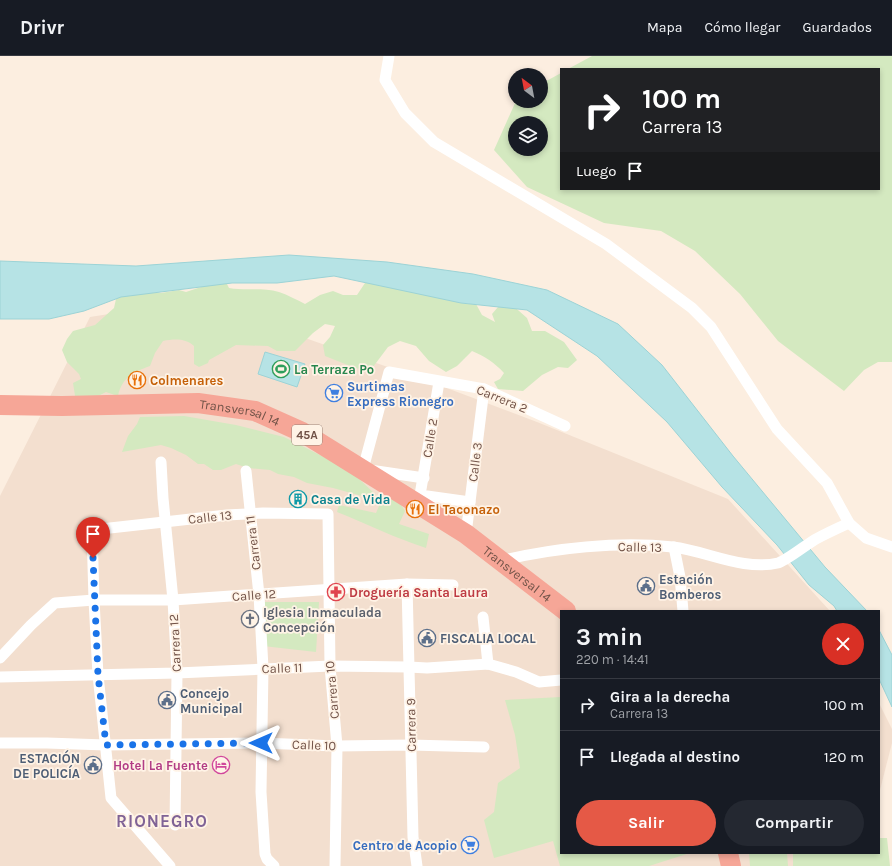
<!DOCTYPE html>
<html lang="es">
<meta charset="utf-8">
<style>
:root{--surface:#171b24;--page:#242831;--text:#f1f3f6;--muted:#9ea1a6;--line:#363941;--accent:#e55946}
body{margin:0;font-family:Karla,sans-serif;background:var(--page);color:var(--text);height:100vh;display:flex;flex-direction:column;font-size:15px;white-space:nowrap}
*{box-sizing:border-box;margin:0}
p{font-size:13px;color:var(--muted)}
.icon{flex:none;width:22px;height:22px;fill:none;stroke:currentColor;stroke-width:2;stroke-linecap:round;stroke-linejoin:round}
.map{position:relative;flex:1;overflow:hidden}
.details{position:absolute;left:560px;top:554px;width:320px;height:244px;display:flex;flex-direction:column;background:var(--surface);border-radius:0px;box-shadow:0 2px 6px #0003}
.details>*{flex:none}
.hud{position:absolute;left:560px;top:12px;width:320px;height:122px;border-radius:0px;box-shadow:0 2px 6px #0003;background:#202124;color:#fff;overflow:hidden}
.needle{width:26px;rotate:328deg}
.controls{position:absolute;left:508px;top:12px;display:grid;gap:8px}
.controls a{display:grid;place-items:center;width:40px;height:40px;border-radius:50%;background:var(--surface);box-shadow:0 2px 6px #0003;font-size:20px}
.pin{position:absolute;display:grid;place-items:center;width:34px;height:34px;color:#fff;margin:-41px -17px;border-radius:50% 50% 50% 0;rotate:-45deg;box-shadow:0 0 4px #0007}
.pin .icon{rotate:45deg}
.me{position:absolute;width:44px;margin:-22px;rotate:270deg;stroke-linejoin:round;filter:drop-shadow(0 0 3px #0008)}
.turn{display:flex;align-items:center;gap:14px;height:84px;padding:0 16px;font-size:18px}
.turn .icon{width:52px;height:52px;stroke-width:2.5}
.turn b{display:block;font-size:28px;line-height:34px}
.then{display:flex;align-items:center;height:38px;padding:0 16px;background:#0003;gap:8px;font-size:15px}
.round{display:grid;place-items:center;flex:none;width:42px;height:42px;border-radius:21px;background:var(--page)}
.summary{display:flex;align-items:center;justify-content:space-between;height:68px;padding:0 16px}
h1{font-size:24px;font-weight:700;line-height:30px}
.button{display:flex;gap:8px;margin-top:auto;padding:8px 16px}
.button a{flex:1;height:46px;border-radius:24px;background:var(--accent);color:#fff;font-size:16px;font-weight:700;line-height:46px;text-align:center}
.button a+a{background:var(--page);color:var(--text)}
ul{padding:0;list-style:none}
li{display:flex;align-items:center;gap:12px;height:52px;padding:0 16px;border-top:1px solid var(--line)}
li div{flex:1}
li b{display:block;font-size:15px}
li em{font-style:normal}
header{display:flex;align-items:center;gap:24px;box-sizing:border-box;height:56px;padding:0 20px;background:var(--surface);border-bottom:1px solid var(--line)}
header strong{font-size:19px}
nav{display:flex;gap:22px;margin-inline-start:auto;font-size:14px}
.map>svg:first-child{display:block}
</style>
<header>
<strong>Drivr</strong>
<nav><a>Mapa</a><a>Cómo llegar</a><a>Guardados</a></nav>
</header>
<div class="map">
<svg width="892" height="810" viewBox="0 0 892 810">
<rect width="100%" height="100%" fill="#fceee0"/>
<g fill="#f3dfcf">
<path d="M197,244L436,328L537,366L728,443L830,555H561V797H865L863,810H0V440L90,261Z"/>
<path d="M879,647L892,673V687L879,738Z"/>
</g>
<g fill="#d4e9c0" fill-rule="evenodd">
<path d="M592,0H892V306H878L864,314L844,335L778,285L740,238L695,195L661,175L604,167L527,131L494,94L516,45H541V28L561,17V133H879V13H568ZM515,67H541V93H515Z"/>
<path d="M377,220L467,248H476L482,259L495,266L492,258L498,251L510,247L527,262L532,275H545L564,286L577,304L568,312L558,311L542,319L523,335L498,333L494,326L500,323L504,317C494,306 484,300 472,295L457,310L446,316L429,305L416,290L400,285L388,291L370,315L355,312L325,300L323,289L330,281L335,270L325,268L313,277L295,295H277L268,290L236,289L209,304L208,307L199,311L194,308V290C185,282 174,283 163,285L155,297L150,310C134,316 122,321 118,340L106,336L92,343L76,346L73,327L81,323L79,318L67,306L62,294L67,283L73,275L95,269L114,252L116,243L127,236L161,237L179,234L186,236L201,231L204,222H224L229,232C246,235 263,231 279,236C288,239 297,244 305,248L320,239L333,235L343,239H357L365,227Z"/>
<path d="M184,360L236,369L284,381L324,401L355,419L376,439L369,442L333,432L307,427L294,421L278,418L270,414L248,412L236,408L221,414H213L204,408H198L186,399L171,392L161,389L122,396L128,380L137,368L140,361Z"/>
<path d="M383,441H396L405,455L399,468L429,478L426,492C395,482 367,468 337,456L339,449L376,457Z"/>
<path d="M259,546H319L316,596L263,590Z"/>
<path d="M561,641V797H690L649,810H560L553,785L494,802L484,764L494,756L498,727L520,712L515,679L505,644Z"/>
<path d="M879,782H887L890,810H793V797H879Z"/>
<path d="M749,797H787L788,810H750Z"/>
</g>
<g fill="#b6e3e5" stroke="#9cd3d6">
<path d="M289,199L387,206L473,218L547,234L618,268L662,309L733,400L825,511L867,555H837L834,550L809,529L777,489L722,431L667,366L597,300L527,254L461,247L334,220L277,227H232L121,241L84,255L49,263H0V205L136,210Z"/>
<path d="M265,296L305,308L297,331L258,318Z"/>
<path d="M879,574L892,599V651L879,623Z"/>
</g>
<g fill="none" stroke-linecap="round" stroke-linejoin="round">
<g stroke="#fff" stroke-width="11">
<path d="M389,0L385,24L405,57L434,86L606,188L692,252L711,271L777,373L827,427L849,467L866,482L892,491"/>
<path d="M439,326L420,439L470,446"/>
<path d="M161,406L163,442L173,544L177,617L175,769"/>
<path d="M246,415L259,539L263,612L261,736L265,798L267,803L274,810"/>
<path d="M424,422L363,413L389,316L484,333L565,370"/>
<path d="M466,478L484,333"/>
<path d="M674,491L680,521L683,555"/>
<path d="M500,505C553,492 619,485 673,491C707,495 743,515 778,507C786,505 807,488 816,483C827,477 838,472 849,467"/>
<path d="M407,528L413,781L417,810"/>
<path d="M483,561L488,608"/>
<path d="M0,602L31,569L55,547L94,544H173L407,528L453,529"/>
<path d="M0,621L177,617L330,610L409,611L427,612L488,608L516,616L539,626L561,624"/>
<path d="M0,687H47L106,689L261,687L337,690L411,689L484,691"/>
<path d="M170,810L111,742L98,619L94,544L92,474L227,459L263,457L328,458L330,610L337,690L335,810"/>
</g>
<g stroke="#f6a697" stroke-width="20">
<path id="s1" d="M0,349L62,350L198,347L255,355L302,376L466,478L566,555"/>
<path d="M728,797L731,810"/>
</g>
</g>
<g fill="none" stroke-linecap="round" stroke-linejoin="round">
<path stroke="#1a73e8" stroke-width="7" stroke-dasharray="0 12.6" d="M93,502L98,619L106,689L261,687"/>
</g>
<defs>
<symbol id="stadium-ring" viewBox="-11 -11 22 22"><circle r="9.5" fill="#fff3e6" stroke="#2e9e5b" stroke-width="1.5"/><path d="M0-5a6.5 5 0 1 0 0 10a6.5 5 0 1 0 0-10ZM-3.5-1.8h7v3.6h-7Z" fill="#2e9e5b"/></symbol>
<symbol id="restaurant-ring" viewBox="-11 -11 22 22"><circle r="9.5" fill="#fff3e6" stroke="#e8710a" stroke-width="1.5"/><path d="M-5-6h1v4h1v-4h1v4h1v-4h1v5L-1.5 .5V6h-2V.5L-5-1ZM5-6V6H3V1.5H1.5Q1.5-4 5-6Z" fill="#e8710a"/></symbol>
<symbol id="supermarket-ring" viewBox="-11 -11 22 22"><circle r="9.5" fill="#fff3e6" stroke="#3f7fe0" stroke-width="1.5"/><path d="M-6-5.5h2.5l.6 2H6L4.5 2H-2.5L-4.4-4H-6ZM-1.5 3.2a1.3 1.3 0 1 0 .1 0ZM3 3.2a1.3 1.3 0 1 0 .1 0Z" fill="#3f7fe0"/></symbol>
<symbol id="building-ring" viewBox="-11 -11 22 22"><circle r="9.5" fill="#fff3e6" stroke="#0f9aa8" stroke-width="1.5"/><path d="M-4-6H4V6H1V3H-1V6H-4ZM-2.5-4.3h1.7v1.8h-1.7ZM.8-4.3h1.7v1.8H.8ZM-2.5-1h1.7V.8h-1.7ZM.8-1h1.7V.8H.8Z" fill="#0f9aa8"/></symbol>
<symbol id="civic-ring" viewBox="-11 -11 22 22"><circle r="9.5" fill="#fff3e6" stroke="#5c6f8a" stroke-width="1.5"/><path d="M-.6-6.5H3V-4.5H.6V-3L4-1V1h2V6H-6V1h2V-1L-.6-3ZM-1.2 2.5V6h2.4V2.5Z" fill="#5c6f8a"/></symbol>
<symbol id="pharmacy-ring" viewBox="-11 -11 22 22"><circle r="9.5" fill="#fff3e6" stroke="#e0444e" stroke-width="1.5"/><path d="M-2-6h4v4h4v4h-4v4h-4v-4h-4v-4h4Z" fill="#e0444e"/></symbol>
<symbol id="church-ring" viewBox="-11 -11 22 22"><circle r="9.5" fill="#fff3e6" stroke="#6b7280" stroke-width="1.5"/><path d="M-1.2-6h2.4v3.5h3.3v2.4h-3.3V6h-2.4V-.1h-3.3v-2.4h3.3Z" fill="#6b7280"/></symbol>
<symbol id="hotel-ring" viewBox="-11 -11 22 22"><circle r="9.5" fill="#fff3e6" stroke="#d1479c" stroke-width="1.5"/><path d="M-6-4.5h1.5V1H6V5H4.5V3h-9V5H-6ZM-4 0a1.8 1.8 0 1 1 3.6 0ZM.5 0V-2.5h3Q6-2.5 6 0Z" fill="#d1479c"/></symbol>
</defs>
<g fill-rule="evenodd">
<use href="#stadium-ring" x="271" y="303" width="20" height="20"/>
<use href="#restaurant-ring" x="127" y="314" width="20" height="20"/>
<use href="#supermarket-ring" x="324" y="327" width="20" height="20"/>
<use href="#building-ring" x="288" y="433" width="20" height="20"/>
<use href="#restaurant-ring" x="405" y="443" width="20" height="20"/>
<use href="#civic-ring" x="636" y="520" width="20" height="20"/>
<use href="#pharmacy-ring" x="326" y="526" width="20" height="20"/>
<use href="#church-ring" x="240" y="553" width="20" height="20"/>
<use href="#civic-ring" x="417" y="572" width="20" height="20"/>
<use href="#civic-ring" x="157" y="634" width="20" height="20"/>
<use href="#civic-ring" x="83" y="699" width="20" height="20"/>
<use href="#hotel-ring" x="211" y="699" width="20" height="20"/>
<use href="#supermarket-ring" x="460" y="779" width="20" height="20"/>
</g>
<g text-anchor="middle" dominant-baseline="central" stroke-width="3.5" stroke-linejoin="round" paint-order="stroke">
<rect fill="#fff3e6" stroke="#9c8377" stroke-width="1" x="292" y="369" width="30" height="20" rx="3"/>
<g font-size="12" font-weight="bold" fill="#725348">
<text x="307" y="379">45A</text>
</g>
<g font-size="13" font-weight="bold" fill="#27864d" stroke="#fff3e6" text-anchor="start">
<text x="294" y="313">La Terraza Po</text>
</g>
<g font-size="13" font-weight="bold" fill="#c56008" stroke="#fff3e6" text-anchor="start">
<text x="150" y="324">Colmenares</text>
<text x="428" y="453">El Taconazo</text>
</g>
<g font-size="13" font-weight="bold" fill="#366cbe" stroke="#fff3e6" text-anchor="start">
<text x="347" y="330">Surtimas<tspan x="347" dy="15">Express Rionegro</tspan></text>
<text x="457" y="789" text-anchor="end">Centro de Acopio</text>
</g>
<g font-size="13" fill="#725348" stroke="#fff3e6">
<text transform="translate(502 343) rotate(22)">Carrera 2</text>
<text stroke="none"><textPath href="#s1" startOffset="241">Transversal 14</textPath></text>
<text transform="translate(430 382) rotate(-81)">Calle 2</text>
<text transform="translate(475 406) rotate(-83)">Calle 3</text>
<text transform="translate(210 461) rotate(-6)">Calle 13</text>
<text transform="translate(253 487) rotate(-97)">Carrera 11</text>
<text transform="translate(640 491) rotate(1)">Calle 13</text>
<text stroke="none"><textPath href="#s1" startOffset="565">Transversal 14</textPath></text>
<text transform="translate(254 539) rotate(-4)">Calle 12</text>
<text transform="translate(175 587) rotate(-93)">Carrera 12</text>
<text transform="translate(282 612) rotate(-2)">Calle 11</text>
<text transform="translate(332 634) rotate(-95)">Carrera 10</text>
<text transform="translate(411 669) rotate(-91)">Carrera 9</text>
<text transform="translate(314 689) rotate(2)">Calle 10</text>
</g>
<g font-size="13" font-weight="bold" fill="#0d838f" stroke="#fff3e6" text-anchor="start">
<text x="311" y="443">Casa de Vida</text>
</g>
<g font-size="13" font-weight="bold" fill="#4e5e75" stroke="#fff3e6" text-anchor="start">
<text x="659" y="523">Estación<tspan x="659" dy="15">Bomberos</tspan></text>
<text x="440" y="582">FISCALIA LOCAL</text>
<text x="180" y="637">Concejo<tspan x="180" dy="15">Municipal</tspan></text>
<text x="80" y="702" text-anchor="end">ESTACIÓN<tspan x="80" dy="15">DE POLICÍA</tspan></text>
</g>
<g font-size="13" font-weight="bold" fill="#be3a42" stroke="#fff3e6" text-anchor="start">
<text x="349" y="536">Droguería Santa Laura</text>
</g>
<g font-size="13" font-weight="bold" fill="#5b616d" stroke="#fff3e6" text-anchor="start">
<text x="263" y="556">Iglesia Inmaculada<tspan x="263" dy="15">Concepción</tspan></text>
</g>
<g font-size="13" font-weight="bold" fill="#b23c85" stroke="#fff3e6" text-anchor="end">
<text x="208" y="709">Hotel La Fuente</text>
</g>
<g font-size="17" font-weight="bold" letter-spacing="1" fill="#806396" stroke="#fff3e6">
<text x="162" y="765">RIONEGRO</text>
</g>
</g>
</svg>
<div class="controls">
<a><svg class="needle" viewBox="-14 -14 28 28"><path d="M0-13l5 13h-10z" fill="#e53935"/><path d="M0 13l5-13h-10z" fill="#9ea1a6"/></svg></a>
<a><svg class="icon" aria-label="layers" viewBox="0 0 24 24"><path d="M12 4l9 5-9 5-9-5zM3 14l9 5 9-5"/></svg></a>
</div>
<div class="pin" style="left:93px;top:502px;background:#d93025"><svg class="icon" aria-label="arrive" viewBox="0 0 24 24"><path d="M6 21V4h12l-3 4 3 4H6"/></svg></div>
<svg class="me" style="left:261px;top:687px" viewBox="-20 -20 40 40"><path d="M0-17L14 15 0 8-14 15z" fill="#1a73e8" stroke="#fff" stroke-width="4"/></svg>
<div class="hud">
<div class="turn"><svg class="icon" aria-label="right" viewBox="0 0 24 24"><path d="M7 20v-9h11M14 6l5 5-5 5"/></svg><div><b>100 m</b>Carrera 13</div></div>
<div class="then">Luego<svg class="icon" aria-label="arrive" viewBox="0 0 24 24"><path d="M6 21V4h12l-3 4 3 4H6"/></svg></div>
</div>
<section class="details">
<div class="summary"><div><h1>3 min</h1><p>220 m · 14:41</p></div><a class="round" style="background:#d93025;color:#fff"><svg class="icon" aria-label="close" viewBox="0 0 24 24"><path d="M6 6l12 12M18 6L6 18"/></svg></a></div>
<ul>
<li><svg class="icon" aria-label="right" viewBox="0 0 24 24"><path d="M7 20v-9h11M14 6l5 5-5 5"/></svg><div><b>Gira a la derecha</b><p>Carrera 13</p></div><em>100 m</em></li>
<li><svg class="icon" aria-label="arrive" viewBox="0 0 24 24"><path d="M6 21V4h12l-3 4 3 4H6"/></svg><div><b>Llegada al destino</b></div><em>120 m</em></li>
</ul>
<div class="button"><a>Salir</a><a>Compartir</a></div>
</section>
</div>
